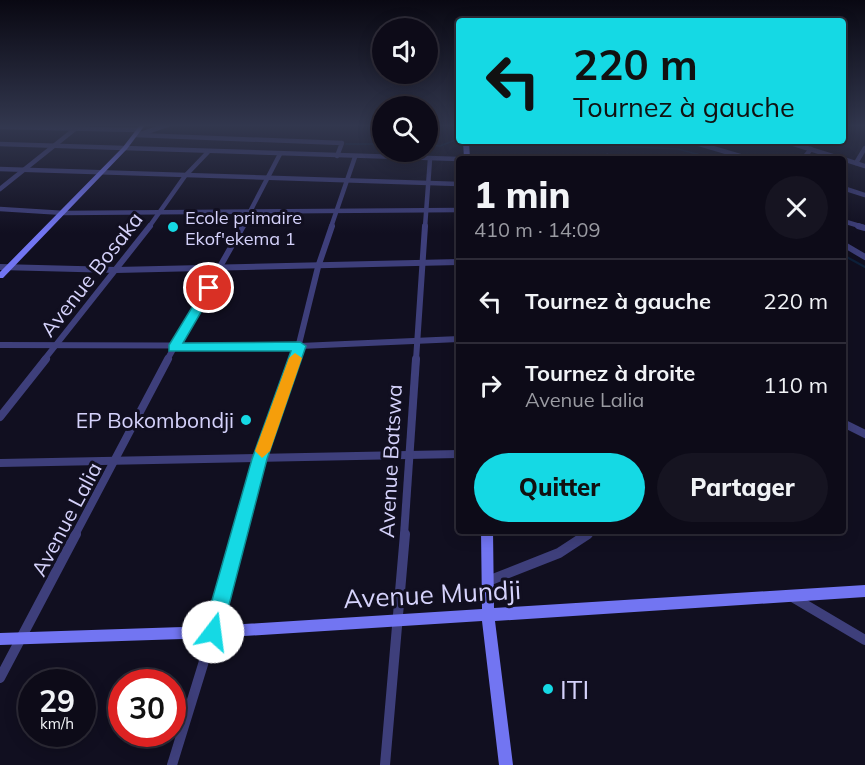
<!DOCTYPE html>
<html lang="fr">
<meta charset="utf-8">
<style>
:root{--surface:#0d0b18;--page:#161421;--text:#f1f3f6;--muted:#9a9ba2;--line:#2d2b37;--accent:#15d9e4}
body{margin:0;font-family:Mulish,sans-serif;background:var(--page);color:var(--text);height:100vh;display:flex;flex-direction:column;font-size:22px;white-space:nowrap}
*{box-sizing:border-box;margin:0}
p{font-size:20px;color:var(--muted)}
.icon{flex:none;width:33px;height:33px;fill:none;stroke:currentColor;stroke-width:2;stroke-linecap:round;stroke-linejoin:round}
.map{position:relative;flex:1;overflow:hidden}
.details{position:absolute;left:456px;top:156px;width:390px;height:378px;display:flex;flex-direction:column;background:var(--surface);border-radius:6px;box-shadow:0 3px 15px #0003,0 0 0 2px var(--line)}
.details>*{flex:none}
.hud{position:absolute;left:456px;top:18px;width:390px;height:126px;border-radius:6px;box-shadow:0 3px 15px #0003,0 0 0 2px var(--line);background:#15d9e4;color:#111;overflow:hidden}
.fabs{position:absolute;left:372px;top:18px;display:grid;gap:12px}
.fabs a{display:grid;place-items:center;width:66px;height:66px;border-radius:50%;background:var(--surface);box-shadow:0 3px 15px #0003,0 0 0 2px var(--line);font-size:30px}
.speed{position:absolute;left:18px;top:669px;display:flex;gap:12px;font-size:30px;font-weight:700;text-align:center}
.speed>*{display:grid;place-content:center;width:78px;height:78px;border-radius:50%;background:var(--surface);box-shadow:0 3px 15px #0003,0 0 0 2px var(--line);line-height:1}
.speed small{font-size:15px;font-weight:400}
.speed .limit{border:9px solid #d22;background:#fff;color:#111}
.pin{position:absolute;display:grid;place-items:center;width:51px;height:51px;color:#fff;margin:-26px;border:3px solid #fff;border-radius:50%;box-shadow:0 2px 6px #0007}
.me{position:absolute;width:66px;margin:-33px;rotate:15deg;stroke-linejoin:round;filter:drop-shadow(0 0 4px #0008)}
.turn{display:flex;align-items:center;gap:21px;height:126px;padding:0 18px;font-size:27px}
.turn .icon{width:78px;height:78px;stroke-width:2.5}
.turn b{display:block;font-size:42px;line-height:51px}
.round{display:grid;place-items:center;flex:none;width:63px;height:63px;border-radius:32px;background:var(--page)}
.head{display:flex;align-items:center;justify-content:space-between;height:102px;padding:0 18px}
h1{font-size:36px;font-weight:800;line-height:45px}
.primary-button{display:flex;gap:12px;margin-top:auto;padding:12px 18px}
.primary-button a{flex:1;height:69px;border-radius:36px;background:var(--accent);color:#111;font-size:24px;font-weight:800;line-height:69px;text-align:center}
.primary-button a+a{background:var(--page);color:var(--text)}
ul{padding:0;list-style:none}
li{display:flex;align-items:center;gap:18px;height:84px;padding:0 18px;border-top:2px solid var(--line)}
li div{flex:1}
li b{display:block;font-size:22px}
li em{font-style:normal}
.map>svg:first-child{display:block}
</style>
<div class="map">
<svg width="865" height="765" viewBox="0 0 865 765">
<rect width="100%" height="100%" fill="#110f20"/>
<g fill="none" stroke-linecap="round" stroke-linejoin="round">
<g stroke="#0e203a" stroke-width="1.5">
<path d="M458,125V138"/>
<path d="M518,141L678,149L715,159"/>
<path d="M346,144H382"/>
<path d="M428,145L440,146L458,139"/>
</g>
<path stroke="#0e203a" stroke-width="2" d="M843,255L865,267"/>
<g stroke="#3e3f7b" stroke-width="4.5">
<path d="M0,127L139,130"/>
<path d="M141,134L167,125"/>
<path d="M136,135L342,143L337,156"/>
<path d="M689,141L750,159"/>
<path d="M784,141L842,159"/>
<path d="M0,144L459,159"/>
<path d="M607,156L621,159"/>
<path d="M803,159L811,149"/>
<path d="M843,159L865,166"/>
<path d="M856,163L865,148"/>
<path d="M0,169L459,184"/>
<path d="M843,188L865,195"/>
<path d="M0,189L75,129"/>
<path d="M0,209L64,213L459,210"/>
<path d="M843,221L863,227"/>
<path d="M149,227L185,176L208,152"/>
<path d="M242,227L280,154"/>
<path d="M331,227L355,157"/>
<path d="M425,227L430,159"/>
</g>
<g stroke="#3e3f7b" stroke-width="6">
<path d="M858,226L865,228"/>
<path d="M843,244L865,257"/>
<path d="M0,267L116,270L459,262"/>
<path d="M0,345L300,346L459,339"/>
<path d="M44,360L150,226"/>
<path d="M167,360L243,226"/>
<path d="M295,360L318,267L332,226"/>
<path d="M416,360L425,226"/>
</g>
<g stroke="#3e3f7b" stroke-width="8">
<path d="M0,417L46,359"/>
<path d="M843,423L865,434"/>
<path d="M0,463L459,454"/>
<path d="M75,535L168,359"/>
<path d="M239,535L259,459L295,359"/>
<path d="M404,535L416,359"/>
<path d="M585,535L592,531"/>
</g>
<g stroke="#3e3f7b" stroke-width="10">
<path d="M488,581L559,553L588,534"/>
<path d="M794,598L865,640"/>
<path d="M0,678L76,534"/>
<path d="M172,765L213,632L239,534"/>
<path d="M385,765L405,534"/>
</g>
<g fill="#7275f2" fill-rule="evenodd">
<path d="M140,125H145L127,149L3,278H0V272L123,147Z"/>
<path d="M463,141H469L470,159H464Z"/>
<path d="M481,531H493L494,608L865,585V597L495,621L513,765H499L482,621L213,638L0,645V633L213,626L482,609Z"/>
</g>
</g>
<linearGradient id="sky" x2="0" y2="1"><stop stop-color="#090812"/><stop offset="0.54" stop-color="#32374e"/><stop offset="1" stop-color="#32374e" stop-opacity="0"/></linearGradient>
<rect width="865" height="233" fill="url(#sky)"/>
<path fill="#15d9e4" stroke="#0e8d94" stroke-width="1.5" d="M209,284L215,288L183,343L300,342L306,346L267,459L222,632L219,639L213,641L206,639L203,632L252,459L291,351H169V345L205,286Z"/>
<path fill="#f59e0b" d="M295,353L302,358L270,451L262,458L255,451L289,358Z"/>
<g fill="#15d9e4" stroke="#110f20" stroke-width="2">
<circle cx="173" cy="227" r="6"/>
<circle cx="246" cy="420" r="6"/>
<circle cx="548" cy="689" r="6"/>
</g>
<g text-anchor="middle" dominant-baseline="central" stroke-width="6" stroke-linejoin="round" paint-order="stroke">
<g font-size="18" fill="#d5d2fb" stroke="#110f20" text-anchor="start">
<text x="185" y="217">Ecole primaire<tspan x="185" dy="21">Ekof'ekema 1</tspan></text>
</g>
<g font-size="21" fill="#d5d2fb" stroke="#110f20">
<text transform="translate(91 274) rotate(-52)">Avenue Bosaka</text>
<text transform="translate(390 461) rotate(-87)">Avenue Batswa</text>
<text transform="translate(66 519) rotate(-62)">Avenue Lalia</text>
</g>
<g font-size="21" fill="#d5d2fb" stroke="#110f20" text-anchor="end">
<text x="234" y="420">EP Bokombondji</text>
</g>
<g font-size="26" fill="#d5d2fb" stroke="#110f20">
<text transform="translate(432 594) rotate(-3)">Avenue Mundji</text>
</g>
<g font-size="26" fill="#d5d2fb" stroke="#110f20" text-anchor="start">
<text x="560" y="689">ITI</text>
</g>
</g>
</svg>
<div class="fabs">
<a><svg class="icon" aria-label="sound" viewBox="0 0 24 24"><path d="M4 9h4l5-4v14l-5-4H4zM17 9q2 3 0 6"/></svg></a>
<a><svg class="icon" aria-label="search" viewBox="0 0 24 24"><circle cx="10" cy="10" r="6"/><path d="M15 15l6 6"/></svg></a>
</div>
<div class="speed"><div>29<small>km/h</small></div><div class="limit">30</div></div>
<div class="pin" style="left:209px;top:288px;background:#d93025"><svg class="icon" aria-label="arrive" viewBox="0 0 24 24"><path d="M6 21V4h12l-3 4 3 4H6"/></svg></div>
<svg class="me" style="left:213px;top:632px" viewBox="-20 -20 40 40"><circle r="19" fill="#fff"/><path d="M0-13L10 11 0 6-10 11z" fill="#15d9e4"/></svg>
<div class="hud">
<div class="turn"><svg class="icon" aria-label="left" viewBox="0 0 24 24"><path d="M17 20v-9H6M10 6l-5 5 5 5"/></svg><div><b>220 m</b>Tournez à gauche</div></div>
</div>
<section class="details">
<div class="head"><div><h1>1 min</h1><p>410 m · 14:09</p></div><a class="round"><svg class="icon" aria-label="close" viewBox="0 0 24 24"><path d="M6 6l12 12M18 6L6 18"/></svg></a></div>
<ul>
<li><svg class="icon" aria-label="left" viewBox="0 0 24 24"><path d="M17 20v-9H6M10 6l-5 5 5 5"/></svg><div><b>Tournez à gauche</b></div><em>220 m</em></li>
<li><svg class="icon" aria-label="right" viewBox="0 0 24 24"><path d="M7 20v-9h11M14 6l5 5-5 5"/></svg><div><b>Tournez à droite</b><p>Avenue Lalia</p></div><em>110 m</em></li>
</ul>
<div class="primary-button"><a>Quitter</a><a>Partager</a></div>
</section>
</div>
